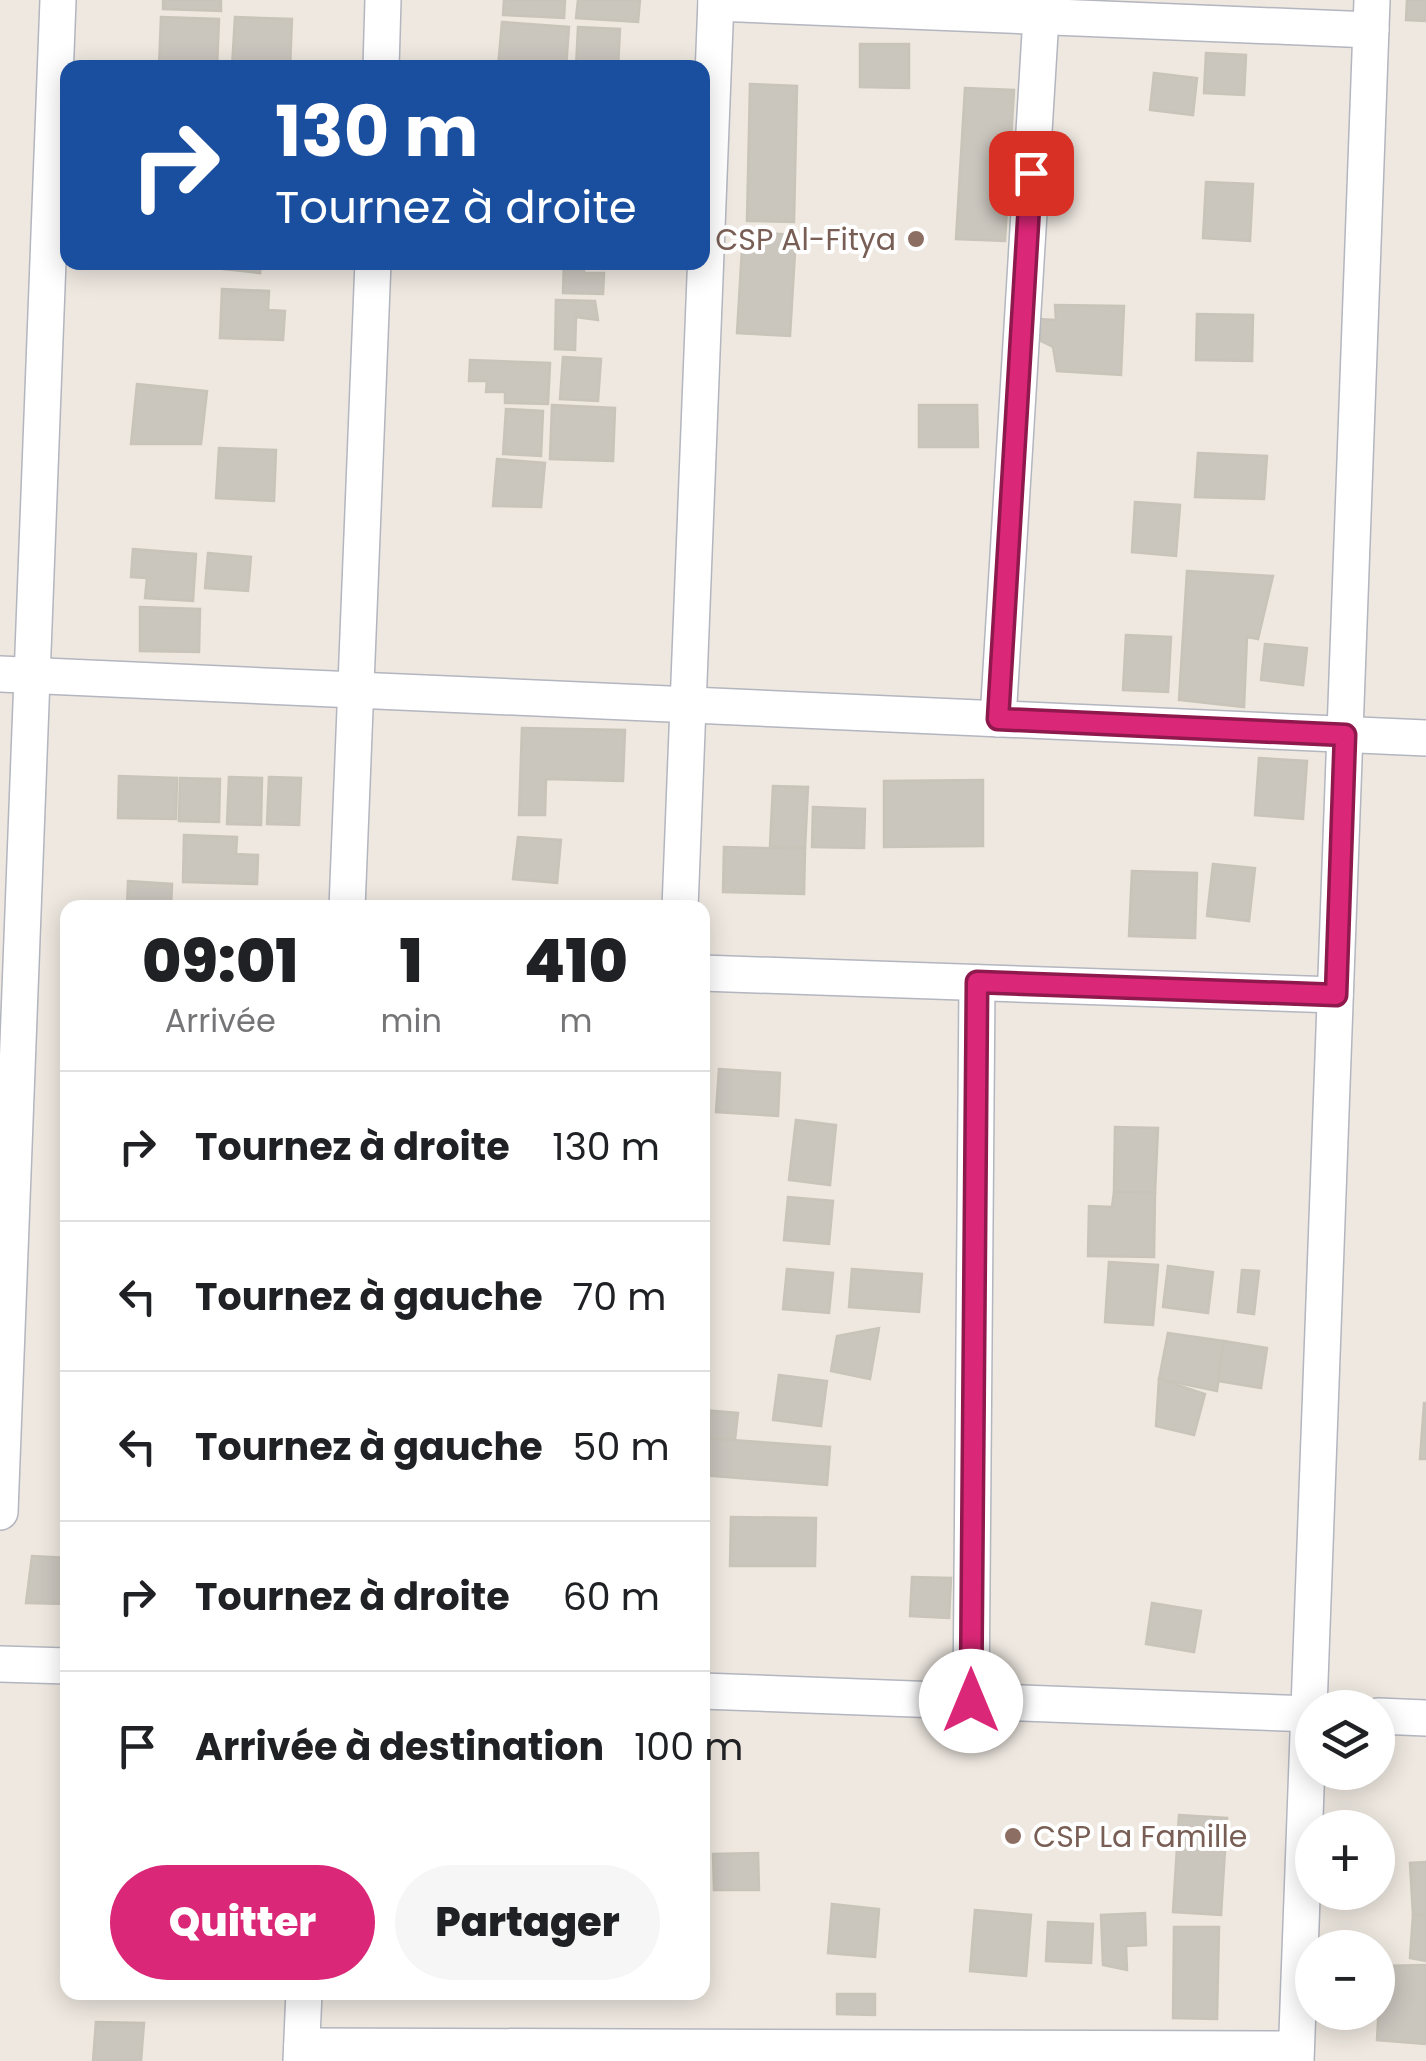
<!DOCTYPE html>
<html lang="fr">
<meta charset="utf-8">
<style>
:root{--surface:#fff;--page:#f6f6f6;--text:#202124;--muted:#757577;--line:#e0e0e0;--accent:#db2777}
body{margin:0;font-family:Poppins,sans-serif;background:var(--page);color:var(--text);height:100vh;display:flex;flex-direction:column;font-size:38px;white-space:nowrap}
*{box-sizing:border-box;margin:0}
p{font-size:32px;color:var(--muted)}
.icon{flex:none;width:55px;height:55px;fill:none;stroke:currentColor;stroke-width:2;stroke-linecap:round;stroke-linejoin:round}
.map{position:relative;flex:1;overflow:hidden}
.sheet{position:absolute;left:60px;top:900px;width:650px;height:1100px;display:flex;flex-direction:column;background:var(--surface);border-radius:20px;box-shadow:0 5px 25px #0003}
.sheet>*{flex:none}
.top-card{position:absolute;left:60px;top:60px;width:650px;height:210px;border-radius:20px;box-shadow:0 5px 25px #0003;background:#1a4fa0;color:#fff;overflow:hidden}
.buttons{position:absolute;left:1295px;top:1690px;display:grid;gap:20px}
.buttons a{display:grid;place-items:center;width:100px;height:100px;border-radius:50%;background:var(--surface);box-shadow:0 5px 25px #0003;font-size:50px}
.pin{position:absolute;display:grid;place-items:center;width:85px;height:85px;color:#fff;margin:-42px;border-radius:20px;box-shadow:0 5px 15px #0006}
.me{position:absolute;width:110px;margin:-55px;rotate:0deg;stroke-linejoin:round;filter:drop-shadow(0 0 8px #0008)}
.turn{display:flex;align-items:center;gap:35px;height:210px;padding:0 50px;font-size:45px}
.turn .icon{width:130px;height:130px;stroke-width:2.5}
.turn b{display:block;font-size:70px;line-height:85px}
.eta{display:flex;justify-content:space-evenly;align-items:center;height:170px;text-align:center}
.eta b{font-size:60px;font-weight:800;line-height:70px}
.cta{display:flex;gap:20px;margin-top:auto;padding:20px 50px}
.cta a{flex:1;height:115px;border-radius:60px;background:var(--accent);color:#fff;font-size:40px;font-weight:800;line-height:115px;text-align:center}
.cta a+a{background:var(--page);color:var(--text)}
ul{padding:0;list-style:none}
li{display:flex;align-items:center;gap:30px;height:150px;padding:0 50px;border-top:2px solid var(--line)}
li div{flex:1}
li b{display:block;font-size:38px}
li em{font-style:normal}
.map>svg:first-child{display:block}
</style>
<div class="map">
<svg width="1426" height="2061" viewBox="0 0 1426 2061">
<rect width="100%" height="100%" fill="#eee8e0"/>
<g fill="#cac6be" stroke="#c9c4b9" stroke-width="2.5">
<path d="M163,0H221V11L163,9Z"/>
<path d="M504,0H565L564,18L503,15Z"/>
<path d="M578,0H640L638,22L576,18Z"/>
<path d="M1407,0H1426V21L1406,20Z"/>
<path d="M161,17L219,19L217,68L159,67Z"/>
<path d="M235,17L292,19L290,68H232Z"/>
<path d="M502,22L569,27L566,68H498Z"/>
<path d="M578,27L620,29L618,68H576Z"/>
<path d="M860,44H909V88L860,87Z"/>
<path d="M1206,53L1246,55L1244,95L1204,93Z"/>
<path d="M1154,73L1197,78L1193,115L1150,110Z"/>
<path d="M750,84L797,86L794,222L747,221Z"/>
<path d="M965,88L1014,90L1005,241L956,239Z"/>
<path d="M1206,182L1253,184L1250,241L1203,238Z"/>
<path d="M743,232L796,235L790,336L737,333Z"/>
<path d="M223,262H261L260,273L222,269Z"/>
<path d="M564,262H585L584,273H604L603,294L563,293Z"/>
<path d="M222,289L269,291L268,310L285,311L283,340L220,338Z"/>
<path d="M556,300L595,301L598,320L576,317L575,350L555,349Z"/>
<path d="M1055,305L1124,306L1121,375L1057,371L1053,347L1041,341L1039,319L1056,320Z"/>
<path d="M1197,314L1253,315L1252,361L1196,360Z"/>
<path d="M563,357L601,359L598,401L560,399Z"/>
<path d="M470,360L550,363L548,404L505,403V392H486L487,381H469Z"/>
<path d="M137,384L207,391L201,444H131Z"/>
<path d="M552,405L615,408L613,461L550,459Z"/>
<path d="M919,405H977L978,447H919Z"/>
<path d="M506,409L543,411L541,456L503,454Z"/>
<path d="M219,448L276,450L274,501L216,498Z"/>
<path d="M1198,453L1267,456L1264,499L1195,497Z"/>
<path d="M497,459L545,463L541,507L493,506Z"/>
<path d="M1135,502L1180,505L1176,556L1132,552Z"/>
<path d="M133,549L196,554L193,601L145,598L147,578L131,577Z"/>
<path d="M208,553L251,557L248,591L205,588Z"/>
<path d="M1187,571L1273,576L1258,639L1247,637L1244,707L1179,700Z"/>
<path d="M140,607L200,609L199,652L140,651Z"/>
<path d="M1126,635L1171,637L1168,692L1123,690Z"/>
<path d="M1265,644L1307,648L1303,685L1261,680Z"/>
<path d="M522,728L625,730L623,781L546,779L545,815H519Z"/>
<path d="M1259,758L1307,761L1303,819L1255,815Z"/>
<path d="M119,776L177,778L176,819L118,818Z"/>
<path d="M229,777L262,778L261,825L227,824Z"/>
<path d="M269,777L301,778L299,825L267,824Z"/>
<path d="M180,778L220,779L219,822L179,821Z"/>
<path d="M983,780V846L884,847V781Z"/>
<path d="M773,786L808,787L805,848L770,846Z"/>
<path d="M813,807L865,809L864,848L812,847Z"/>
<path d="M184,835L237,837L236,854L258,855L257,884L183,882Z"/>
<path d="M518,837L561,840L557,883L513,879Z"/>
<path d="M724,847L805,849L804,894L723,892Z"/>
<path d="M1213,864L1255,868L1249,921L1207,916Z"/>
<path d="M1132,871L1197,873L1195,938L1129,936Z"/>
<path d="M128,881L172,884L171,908H127Z"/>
<path d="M719,1069L780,1073L778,1116L716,1112Z"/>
<path d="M796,1120L836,1125L830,1185L789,1180Z"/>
<path d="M1115,1127L1158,1128L1155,1193L1114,1192Z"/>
<path d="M1114,1192L1155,1193L1154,1257L1088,1256L1089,1206L1112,1207Z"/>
<path d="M788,1197L833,1201L829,1244L784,1240Z"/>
<path d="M1109,1262L1158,1265L1153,1325L1105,1322Z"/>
<path d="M1168,1266L1213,1272L1208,1313L1163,1307Z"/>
<path d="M787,1269L833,1273L829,1313L783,1309Z"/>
<path d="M852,1269L922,1274L919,1312L849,1307Z"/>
<path d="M1242,1270L1259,1271L1254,1314L1238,1312Z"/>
<path d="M879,1328L870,1379L831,1371L837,1336Z"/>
<path d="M1168,1333L1224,1341L1217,1391L1159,1379Z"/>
<path d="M1224,1341L1267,1348L1261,1388L1218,1381Z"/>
<path d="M779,1375L827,1381L821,1426L773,1420Z"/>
<path d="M1159,1379L1205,1394L1194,1435L1156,1426Z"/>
<path d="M1424,1403H1426V1459H1420Z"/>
<path d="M702,1410L738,1413L735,1440L702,1438Z"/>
<path d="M702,1438L830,1447L827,1485L702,1475Z"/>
<path d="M731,1517L816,1518L815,1566H730Z"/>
<path d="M32,1556L68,1558V1604L26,1603Z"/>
<path d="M912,1577L951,1578L949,1618L910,1616Z"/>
<path d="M1152,1603L1201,1611L1194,1652L1146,1644Z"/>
<path d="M1179,1815L1227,1818L1221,1915L1173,1912Z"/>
<path d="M758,1853L759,1890H714L713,1854Z"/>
<path d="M1426,1862V1915H1413L1410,1863Z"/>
<path d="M832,1904L879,1909L875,1957L828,1953Z"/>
<path d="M975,1910L1031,1915L1026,1976L970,1971Z"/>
<path d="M1145,1913L1146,1945L1126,1946L1127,1970L1103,1965L1101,1915Z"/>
<path d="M1413,1915H1426V1961L1410,1958Z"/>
<path d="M1048,1922L1093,1924L1091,1963L1046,1961Z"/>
<path d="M1174,1927H1219L1217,2019L1173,2018Z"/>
<path d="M1426,1965V2044L1377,2040L1381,1966Z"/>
<path d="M837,1994H875V2015L837,2014Z"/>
<path d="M96,2022L144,2023L141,2061H93Z"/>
</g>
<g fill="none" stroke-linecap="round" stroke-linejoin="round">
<defs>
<g id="minor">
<path d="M716,3L1371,30"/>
<path d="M381,68L383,0"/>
<path d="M0,674L1426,738"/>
<path d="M998,719L1041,17"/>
<path d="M347,908L373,262"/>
<path d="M680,908L716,0"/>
<path d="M702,973L1335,995"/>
<path d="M0,1512L58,0"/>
<path d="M0,1664L68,1666"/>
<path d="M702,1691L1312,1714"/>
<path d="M971,1701L977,983"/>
<path d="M1378,1716L1426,1718"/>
<path d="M302,2046L1296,2049"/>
<path d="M301,2061L304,1992"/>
<path d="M1296,2061L1372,0"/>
</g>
</defs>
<use href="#minor" stroke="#b3b6bf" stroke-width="38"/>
<use href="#minor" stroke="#fff" stroke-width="35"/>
</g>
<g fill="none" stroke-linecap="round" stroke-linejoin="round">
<defs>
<path id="route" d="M971,1701L977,982L1336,995L1345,735L998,719L1031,173"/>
</defs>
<use href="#route" stroke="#8e194d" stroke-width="25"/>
<use href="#route" stroke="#db2777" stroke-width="18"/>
</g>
<g fill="#8d6e63" stroke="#fff" stroke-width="4">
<circle cx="916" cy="239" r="10"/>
<circle cx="1013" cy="1836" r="10"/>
</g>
<g text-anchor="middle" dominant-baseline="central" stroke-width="8" stroke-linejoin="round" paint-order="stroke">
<g font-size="30" fill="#785e54" stroke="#fff" text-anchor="end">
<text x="896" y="239">CSP Al-Fitya</text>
<text x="1033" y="1836" text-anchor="start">CSP La Famille</text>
</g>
</g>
</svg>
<div class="buttons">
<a><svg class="icon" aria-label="layers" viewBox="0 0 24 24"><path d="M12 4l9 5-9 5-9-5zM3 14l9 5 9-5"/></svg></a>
<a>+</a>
<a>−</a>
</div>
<div class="pin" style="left:1031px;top:173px;background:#d93025"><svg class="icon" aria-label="arrive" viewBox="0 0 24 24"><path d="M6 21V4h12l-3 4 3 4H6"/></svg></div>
<svg class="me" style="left:971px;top:1701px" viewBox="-20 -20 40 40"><circle r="19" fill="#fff"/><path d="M0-13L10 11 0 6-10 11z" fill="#db2777"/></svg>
<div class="top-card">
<div class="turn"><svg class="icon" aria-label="right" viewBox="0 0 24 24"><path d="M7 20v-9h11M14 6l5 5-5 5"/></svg><div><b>130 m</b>Tournez à droite</div></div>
</div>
<section class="sheet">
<div class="eta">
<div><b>09:01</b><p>Arrivée</p></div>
<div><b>1</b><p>min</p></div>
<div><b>410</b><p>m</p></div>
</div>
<ul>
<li><svg class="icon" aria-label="right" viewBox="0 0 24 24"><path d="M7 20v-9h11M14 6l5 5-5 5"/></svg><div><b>Tournez à droite</b></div><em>130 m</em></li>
<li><svg class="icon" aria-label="left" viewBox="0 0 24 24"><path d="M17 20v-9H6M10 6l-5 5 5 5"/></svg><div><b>Tournez à gauche</b></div><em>70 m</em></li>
<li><svg class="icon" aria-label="left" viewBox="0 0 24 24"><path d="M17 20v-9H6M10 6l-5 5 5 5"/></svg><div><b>Tournez à gauche</b></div><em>50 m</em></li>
<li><svg class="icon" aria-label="right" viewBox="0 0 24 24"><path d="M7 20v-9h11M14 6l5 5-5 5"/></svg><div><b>Tournez à droite</b></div><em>60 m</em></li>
<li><svg class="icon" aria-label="arrive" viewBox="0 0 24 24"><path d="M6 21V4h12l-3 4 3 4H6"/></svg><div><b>Arrivée à destination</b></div><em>100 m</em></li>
</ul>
<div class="cta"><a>Quitter</a><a>Partager</a></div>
</section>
</div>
